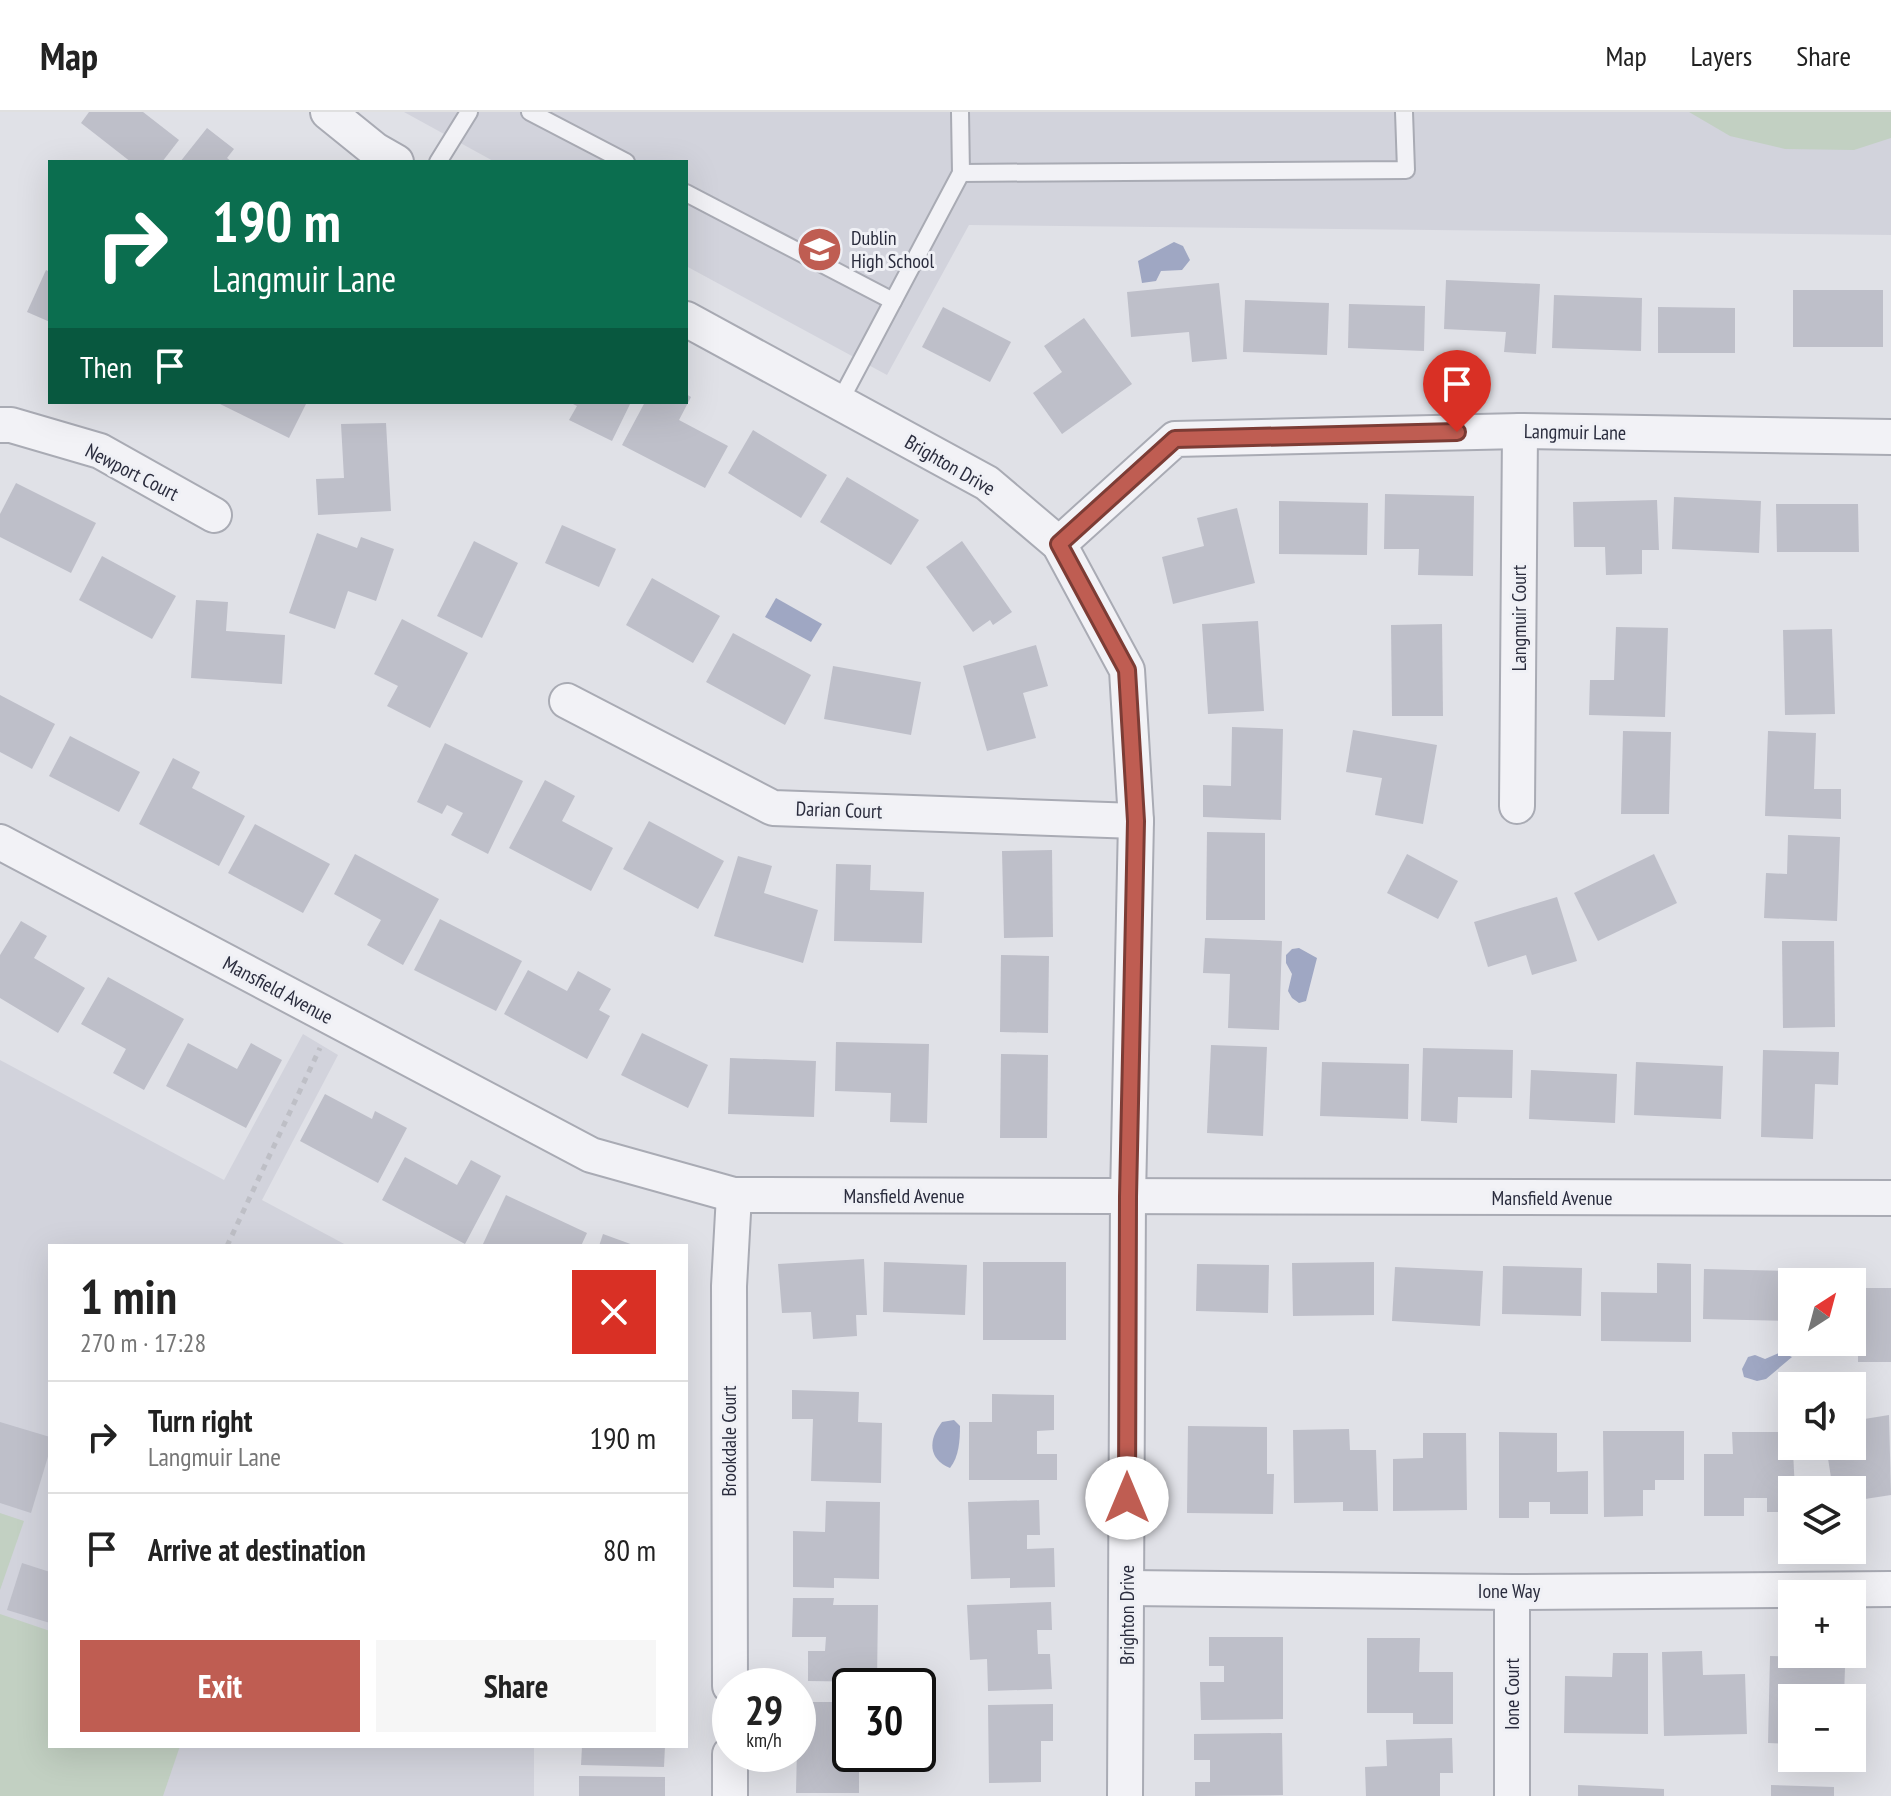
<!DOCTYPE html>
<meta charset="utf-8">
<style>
:root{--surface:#fff;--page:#f6f6f6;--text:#222;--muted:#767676;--line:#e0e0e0;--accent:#bf5d52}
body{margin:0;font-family:"PT Sans Narrow",sans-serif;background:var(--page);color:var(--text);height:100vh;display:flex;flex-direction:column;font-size:30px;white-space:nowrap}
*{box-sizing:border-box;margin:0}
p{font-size:26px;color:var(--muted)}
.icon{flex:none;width:44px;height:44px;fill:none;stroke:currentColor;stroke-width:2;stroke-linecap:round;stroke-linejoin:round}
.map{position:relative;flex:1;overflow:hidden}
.drawer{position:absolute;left:48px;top:1132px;width:640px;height:504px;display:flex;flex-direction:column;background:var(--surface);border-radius:0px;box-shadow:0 8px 32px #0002}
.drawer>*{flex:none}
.banner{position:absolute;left:48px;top:48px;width:640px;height:244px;border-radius:0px;box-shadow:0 8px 32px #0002;background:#0b6e4f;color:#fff;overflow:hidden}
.needle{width:52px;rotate:36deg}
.fabs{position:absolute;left:1778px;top:1156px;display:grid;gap:16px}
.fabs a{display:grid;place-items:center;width:88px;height:88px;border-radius:0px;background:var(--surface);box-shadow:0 8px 32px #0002;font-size:40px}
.speed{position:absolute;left:712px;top:1556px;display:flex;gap:16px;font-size:40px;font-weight:700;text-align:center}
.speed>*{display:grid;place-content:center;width:104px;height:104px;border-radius:50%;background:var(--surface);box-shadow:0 8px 32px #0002;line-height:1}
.speed small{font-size:20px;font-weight:400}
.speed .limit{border:4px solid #111;border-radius:12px;background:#fff;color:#111}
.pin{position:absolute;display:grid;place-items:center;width:68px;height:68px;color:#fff;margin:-82px -34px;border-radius:50% 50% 50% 0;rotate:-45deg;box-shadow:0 0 8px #0007}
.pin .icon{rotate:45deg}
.me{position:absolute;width:88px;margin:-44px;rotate:0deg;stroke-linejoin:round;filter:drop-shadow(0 0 6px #0008)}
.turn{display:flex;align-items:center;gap:28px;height:168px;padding:0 32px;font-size:36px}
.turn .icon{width:104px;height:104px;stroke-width:2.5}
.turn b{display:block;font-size:56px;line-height:68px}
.then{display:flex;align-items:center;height:76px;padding:0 32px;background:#0003;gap:16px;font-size:30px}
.round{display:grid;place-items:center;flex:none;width:84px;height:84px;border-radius:0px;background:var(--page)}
.head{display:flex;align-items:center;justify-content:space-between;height:136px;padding:0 32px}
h1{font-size:48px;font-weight:700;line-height:60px}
.cta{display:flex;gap:16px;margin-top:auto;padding:16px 32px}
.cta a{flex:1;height:92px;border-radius:0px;background:var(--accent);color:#fff;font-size:32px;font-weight:700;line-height:92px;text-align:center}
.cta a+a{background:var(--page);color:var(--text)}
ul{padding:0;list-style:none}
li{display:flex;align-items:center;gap:24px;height:112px;padding:0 32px;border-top:2px solid var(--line)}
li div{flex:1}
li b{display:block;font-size:30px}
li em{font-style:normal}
header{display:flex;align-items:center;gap:48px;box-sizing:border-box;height:112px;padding:0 40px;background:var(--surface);border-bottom:2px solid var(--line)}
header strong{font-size:38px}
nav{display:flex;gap:44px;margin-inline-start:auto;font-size:28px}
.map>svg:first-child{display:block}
</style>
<header>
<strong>Map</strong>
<nav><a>Map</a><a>Layers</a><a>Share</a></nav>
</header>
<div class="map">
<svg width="1891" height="1684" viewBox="0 0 1891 1684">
<rect width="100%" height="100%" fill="#e0e1e7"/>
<g fill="#d2d3dc">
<path d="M404,0H1891V123L969,113L887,263L686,154V50H495Z"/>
<path d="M303,922L338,943L262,1088L348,1134H50V1634H534V1684H0V948L224,1068Z"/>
</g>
<g fill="#c2d0c2">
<path d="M1689,0H1891V26L1854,38L1785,37L1730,24Z"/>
<path d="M0,1401L24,1409L0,1478Z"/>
<path d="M0,1502L50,1519V1634H180L163,1684H0Z"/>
</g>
<g fill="#9fa7c3">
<path d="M1174,130L1183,134L1190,148L1182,158L1161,159L1156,169L1142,171L1138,149Z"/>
<path d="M776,486L822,512L811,530L765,505Z"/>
<path d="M1299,836L1317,846L1306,889L1299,891L1292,886L1288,879L1292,862L1286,851V843L1292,837Z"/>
<path d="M1781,1240L1792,1245L1766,1267L1757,1269L1744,1265L1742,1257L1748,1245L1755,1243L1765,1247Z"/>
<path d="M954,1308L960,1314C960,1328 959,1345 950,1356C928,1347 928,1328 942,1310Z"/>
</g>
<g fill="#bebfc9">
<path d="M89,0H143L179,28L162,50H131L81,11Z"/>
<path d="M207,16L234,37L227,46L232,50H180Z"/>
<path d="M46,158L50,160V210L27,200Z"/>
<path d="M1446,168L1540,172L1536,242L1504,240L1506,220L1444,217Z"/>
<path d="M1219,171L1227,247L1192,250L1189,220L1131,225L1127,180Z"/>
<rect x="1793" y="178" width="90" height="57"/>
<path d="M1554,183L1642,186L1641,239L1552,236Z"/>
<path d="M1245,188L1329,191L1327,243L1243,240Z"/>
<path d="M1349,192L1425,194L1424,239L1348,236Z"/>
<path d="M943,195L1011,230L990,270L922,235Z"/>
<path d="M1658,195L1735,196V241H1658Z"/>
<path d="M1084,206L1132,272L1062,322L1033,281L1062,260L1044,234Z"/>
<path d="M686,282L691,285L679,308L728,334L705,376L622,333L645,290H686Z"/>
<path d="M222,290H307L289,326L220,292Z"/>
<path d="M569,290H631L612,329L569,308L577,294Z"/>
<path d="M386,311L391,399L318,403L316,367L344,366L341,312Z"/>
<path d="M753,318L827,363L801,406L728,361Z"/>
<path d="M847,365L919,408L891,453L820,410Z"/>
<path d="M16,371L96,411L71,461L0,425V402Z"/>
<path d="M1385,382L1474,384L1473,464L1418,463L1419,437H1384Z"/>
<path d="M1674,385L1761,389L1759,441L1672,437Z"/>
<path d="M1657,388L1659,438H1642V462L1606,463L1605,435H1574L1573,390Z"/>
<path d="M1279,389L1368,391L1367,443L1279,442Z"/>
<path d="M1776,392H1858L1859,440H1777Z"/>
<path d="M1237,396L1255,471L1173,492L1162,445L1204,434L1197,406Z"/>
<path d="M562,413L616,437L599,475L545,451Z"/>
<path d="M317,421L357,436L361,425L394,437L376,489L348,479L335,517L289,501Z"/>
<path d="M474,429L518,451L482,526L437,504Z"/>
<path d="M962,429L1012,500L993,513L990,508L973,520L926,455Z"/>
<path d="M102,444L176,484L152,527L79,488Z"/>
<path d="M652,466L720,504L693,551L626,513Z"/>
<path d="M196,488L228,490L226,519L285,523L282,572L191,566Z"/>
<path d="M402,507L468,541L430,616L387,594L398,574L374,562Z"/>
<path d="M1258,509L1264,599L1208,602L1202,512Z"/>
<path d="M1442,512L1443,604H1392L1391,513Z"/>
<path d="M1616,515L1668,516L1665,605L1589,603L1590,568H1614Z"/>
<path d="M1832,517L1835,602L1785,603L1783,518Z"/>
<path d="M733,521L811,563L785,613L706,570Z"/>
<path d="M1036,533L1048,574L1023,581L1036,626L987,639L963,554Z"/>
<path d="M833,554L921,570L911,623L824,607Z"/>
<path d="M0,583L55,612L32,657L0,640Z"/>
<path d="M1232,615L1283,617L1281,708L1203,705V673L1231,674Z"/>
<path d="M1353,618L1437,633L1423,712L1375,703L1382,666L1346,660Z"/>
<path d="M1623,619L1671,620L1669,702H1621Z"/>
<path d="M1768,619L1816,621L1814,677H1841V707L1765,704Z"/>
<path d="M70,624L140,660L119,700L49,664Z"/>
<path d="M445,631L523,669L488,742L451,723L463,701L447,693L442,702L417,690Z"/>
<path d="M173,646L200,660L192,676L245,704L219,754L139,712Z"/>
<path d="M545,668L575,684L562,709L613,736L591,779L509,736Z"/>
<path d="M649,709L724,749L698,797L623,757Z"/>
<path d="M255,712L330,752L303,801L228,761Z"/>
<path d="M1207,720L1265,721V808H1206Z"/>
<path d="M1788,723L1840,725L1837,809L1764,806L1766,761L1787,762Z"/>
<path d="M1052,738L1053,825L1004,826L1002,739Z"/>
<path d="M355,742L439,787L403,853L367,833L381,808L334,782Z"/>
<path d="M1407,742L1458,769L1438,807L1387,781Z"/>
<path d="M1654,742L1677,791L1598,829L1574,781Z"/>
<path d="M738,744L772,754L764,781L818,798L803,851L714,824Z"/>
<path d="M836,752L871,753L870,778L924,780L922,831L834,829Z"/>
<path d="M1557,785L1577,849L1532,863L1526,843L1488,855L1474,810Z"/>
<path d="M440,807L522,849L496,899L414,858Z"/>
<path d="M21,809L47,824L34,846L85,876L58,921L0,886V843Z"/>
<path d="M1205,826L1282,829L1279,918L1228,916L1230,862L1203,861Z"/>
<path d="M1782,829H1834L1835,915L1783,916Z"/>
<path d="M1001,843L1049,844L1048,921L1000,920Z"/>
<path d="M528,858L567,879L578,859L611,877L599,898L610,904L587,947L504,902Z"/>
<path d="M108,865L184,907L144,978L113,961L126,937L81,912Z"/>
<path d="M642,921L708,953L688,996L621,963Z"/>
<path d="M836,930L929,932L927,1011L890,1010L891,981L835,979Z"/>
<path d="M188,931L237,957L251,931L282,948L246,1016L166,974Z"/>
<path d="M1211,933L1267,935L1263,1024L1207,1021Z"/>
<path d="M1423,936L1513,938L1512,986L1458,985L1457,1011L1421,1009Z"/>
<path d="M1763,938L1839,940L1838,973L1815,972L1813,1027L1761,1025Z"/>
<path d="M1001,942L1048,943L1047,1026H1000Z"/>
<path d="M730,946L816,949L814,1005L728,1002Z"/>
<path d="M1322,950L1409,952L1408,1007L1320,1004Z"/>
<path d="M1636,950L1723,954L1721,1007L1634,1003Z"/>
<path d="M1531,958L1617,962L1615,1011L1529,1007Z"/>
<path d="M325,982L372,1007L375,999L407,1016L378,1071L300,1029Z"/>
<path d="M405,1045L457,1073L471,1048L501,1064L465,1132L382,1088Z"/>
<path d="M506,1083L587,1121L581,1134H482Z"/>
<path d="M603,1122L636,1134H599Z"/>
<path d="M864,1147L867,1203H856L857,1224L813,1227L811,1200L782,1201L778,1152Z"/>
<path d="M884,1150L967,1153L965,1203L883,1200Z"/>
<rect x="983" y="1150" width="83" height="78"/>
<path d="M1374,1150V1203L1293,1204L1292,1151Z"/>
<path d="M1657,1151L1691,1152V1230L1601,1229V1180L1657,1181Z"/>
<path d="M1197,1152L1269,1153L1268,1201L1196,1199Z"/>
<path d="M1503,1154L1582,1156L1581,1204L1502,1202Z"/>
<path d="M1395,1155L1483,1159L1480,1214L1392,1209Z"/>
<path d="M1704,1157L1791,1159L1790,1209L1703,1207Z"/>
<path d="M1852,1176H1891V1250H1858V1229H1852Z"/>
<path d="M792,1278L859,1280L858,1310L882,1311L881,1371L811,1369L813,1307H792Z"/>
<path d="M992,1282L1054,1283V1318L1037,1319V1342H1057V1368H969V1310H992Z"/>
<path d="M1889,1303L1891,1383L1852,1389V1378H1833L1826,1334H1852V1309Z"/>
<path d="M0,1310L50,1325V1338L31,1401L0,1391Z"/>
<path d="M1188,1314L1267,1315V1362H1274L1273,1402L1187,1401Z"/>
<path d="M1349,1317L1350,1338H1376L1378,1399H1343V1390L1294,1391L1293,1318Z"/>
<path d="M1603,1319H1684V1368H1655V1378H1643V1404L1604,1405Z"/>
<path d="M1499,1320L1557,1321V1360L1588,1359V1402H1550V1390H1529V1406H1499Z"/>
<path d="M1732,1320H1792L1795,1378H1792V1400H1767V1386H1744V1404H1704V1342H1733Z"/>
<path d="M1423,1321H1466L1467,1398L1393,1399V1347L1423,1346Z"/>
<path d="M1039,1388L1040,1423H1027V1437L1054,1436L1055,1475L1010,1476V1466L971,1467L968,1390Z"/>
<path d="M826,1389L880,1390L879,1467L834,1466V1476L793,1475V1419L825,1420Z"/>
<path d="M22,1451L50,1460V1511L7,1498Z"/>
<path d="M793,1486H834L833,1493H878L877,1570L808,1569V1539H825L826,1525H792Z"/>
<path d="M1051,1490L1052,1518H1037L1038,1542H1050L1052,1577L988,1579L987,1547L970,1548L967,1493Z"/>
<path d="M1209,1525H1283V1607L1201,1608L1200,1570H1224V1554H1209Z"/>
<path d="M1367,1526H1420L1419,1560H1453V1612H1413V1601H1367Z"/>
<path d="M1702,1539L1703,1563L1745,1562L1747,1622L1664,1624L1662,1540Z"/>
<path d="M1613,1541H1648V1622L1564,1621L1565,1564L1612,1565Z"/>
<path d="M1770,1544L1813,1545L1812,1554L1845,1555L1844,1586H1792V1632L1768,1631Z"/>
<path d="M798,1590H850V1642H880V1652H859V1681H796Z"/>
<path d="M1053,1592V1629H1041V1670L989,1671L988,1593Z"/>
<path d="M1282,1621L1283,1683L1195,1684V1670H1210V1648H1194V1622Z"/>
<path d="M1452,1626L1453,1661H1440V1684H1366L1365,1655L1387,1654L1386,1628Z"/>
<path d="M582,1634H665L664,1655L581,1653Z"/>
<path d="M579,1664L665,1665V1684H579Z"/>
<path d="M1578,1673L1664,1677V1684H1578Z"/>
<path d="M1771,1673L1834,1675V1684H1771Z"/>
</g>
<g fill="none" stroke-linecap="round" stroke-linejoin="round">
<defs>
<g id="service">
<path d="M530,0L626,50"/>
<path d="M438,50L469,0"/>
<path d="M961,61L1406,58L1404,0"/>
<path d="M686,81L893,189"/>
<path d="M839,291L961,61L960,0"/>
</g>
<g id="minor">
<path d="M328,0L375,38L396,50"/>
<path d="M686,207L987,371L1059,432L1127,558L1136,709L1128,1085L1125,1684"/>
<path d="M0,313H11L100,339L214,403"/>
<path d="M1059,432L1175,327L1520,319L1891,325"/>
<path d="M567,589L773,696L1136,709"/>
<path d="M1517,694L1520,319"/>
<path d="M0,730L591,1043L734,1083L1891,1086"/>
<path d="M1127,1476L1512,1480L1891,1477"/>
<path d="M730,1574L729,1174L734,1083"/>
<path d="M730,1642V1684"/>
<path d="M1512,1684V1480"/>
</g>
</defs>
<use href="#service" stroke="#a9abb4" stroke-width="20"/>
<use href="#minor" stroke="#a9abb4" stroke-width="38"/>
<path stroke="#bebfc6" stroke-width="5" stroke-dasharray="6 6" stroke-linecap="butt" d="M227,1134L320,936"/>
<use href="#service" stroke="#f2f2f6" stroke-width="16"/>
<use href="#minor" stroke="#f2f2f6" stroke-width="34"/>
</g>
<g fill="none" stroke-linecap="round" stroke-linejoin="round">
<defs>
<path id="route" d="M1127,1386L1128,1085L1136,709L1127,558L1059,432L1175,327L1457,320"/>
</defs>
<use href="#route" stroke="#7c3c35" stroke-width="20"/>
<use href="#route" stroke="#bf5d52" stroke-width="14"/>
</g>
<defs>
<symbol id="school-disc" viewBox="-11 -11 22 22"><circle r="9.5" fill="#bf5d52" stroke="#eff0f5"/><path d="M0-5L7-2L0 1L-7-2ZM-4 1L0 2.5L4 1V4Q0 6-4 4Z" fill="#fff"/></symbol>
</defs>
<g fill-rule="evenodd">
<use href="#school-disc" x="794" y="112" width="51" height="51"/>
</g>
<g text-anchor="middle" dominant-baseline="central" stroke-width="6" stroke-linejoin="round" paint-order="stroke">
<g font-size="20" fill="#2a2c3d" stroke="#eff0f5" text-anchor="start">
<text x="851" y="126">Dublin<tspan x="851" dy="23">High School</tspan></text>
</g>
<g font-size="20" fill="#2a2c3d" stroke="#eff0f5">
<text transform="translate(1575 320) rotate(1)">Langmuir Lane</text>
<text transform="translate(950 353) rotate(30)">Brighton Drive</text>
<text transform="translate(132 360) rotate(27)">Newport Court</text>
<text transform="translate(1519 506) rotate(-90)">Langmuir Court</text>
<text transform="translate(839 698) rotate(2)">Darian Court</text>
<text transform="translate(278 878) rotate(28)">Mansfield Avenue</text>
<text x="904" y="1084">Mansfield Avenue</text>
<text x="1552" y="1086">Mansfield Avenue</text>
<text transform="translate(729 1329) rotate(-90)">Brookdale Court</text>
<text x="1509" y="1479">Ione Way</text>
<text transform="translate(1127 1503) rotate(-90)">Brighton Drive</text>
<text transform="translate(1512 1582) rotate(-90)">Ione Court</text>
</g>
</g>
</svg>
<div class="fabs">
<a><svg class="needle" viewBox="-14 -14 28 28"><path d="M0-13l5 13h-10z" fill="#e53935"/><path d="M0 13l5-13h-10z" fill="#767676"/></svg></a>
<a><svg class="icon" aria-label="sound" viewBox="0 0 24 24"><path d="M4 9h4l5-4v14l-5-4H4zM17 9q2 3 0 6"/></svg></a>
<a><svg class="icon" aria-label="layers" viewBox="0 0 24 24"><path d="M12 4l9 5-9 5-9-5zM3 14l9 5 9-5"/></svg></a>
<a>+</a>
<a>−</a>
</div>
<div class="speed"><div>29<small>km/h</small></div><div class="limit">30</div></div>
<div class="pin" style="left:1457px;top:320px;background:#d93025"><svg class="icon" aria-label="arrive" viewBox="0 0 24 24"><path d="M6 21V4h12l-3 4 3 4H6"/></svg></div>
<svg class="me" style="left:1127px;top:1386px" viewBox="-20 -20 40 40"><circle r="19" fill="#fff"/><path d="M0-13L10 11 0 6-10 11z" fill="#bf5d52"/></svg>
<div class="banner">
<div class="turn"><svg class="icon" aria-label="right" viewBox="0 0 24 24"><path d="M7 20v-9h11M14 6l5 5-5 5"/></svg><div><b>190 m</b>Langmuir Lane</div></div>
<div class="then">Then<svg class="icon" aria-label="arrive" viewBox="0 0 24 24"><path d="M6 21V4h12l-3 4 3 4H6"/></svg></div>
</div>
<section class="drawer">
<div class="head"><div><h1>1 min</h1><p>270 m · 17:28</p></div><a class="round" style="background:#d93025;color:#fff"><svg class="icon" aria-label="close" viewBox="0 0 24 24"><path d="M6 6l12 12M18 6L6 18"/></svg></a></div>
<ul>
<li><svg class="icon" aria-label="right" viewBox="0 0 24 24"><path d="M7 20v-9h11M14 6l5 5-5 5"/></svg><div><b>Turn right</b><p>Langmuir Lane</p></div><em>190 m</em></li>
<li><svg class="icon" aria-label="arrive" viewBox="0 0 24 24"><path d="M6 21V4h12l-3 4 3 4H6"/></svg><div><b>Arrive at destination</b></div><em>80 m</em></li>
</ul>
<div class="cta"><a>Exit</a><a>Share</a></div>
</section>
</div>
